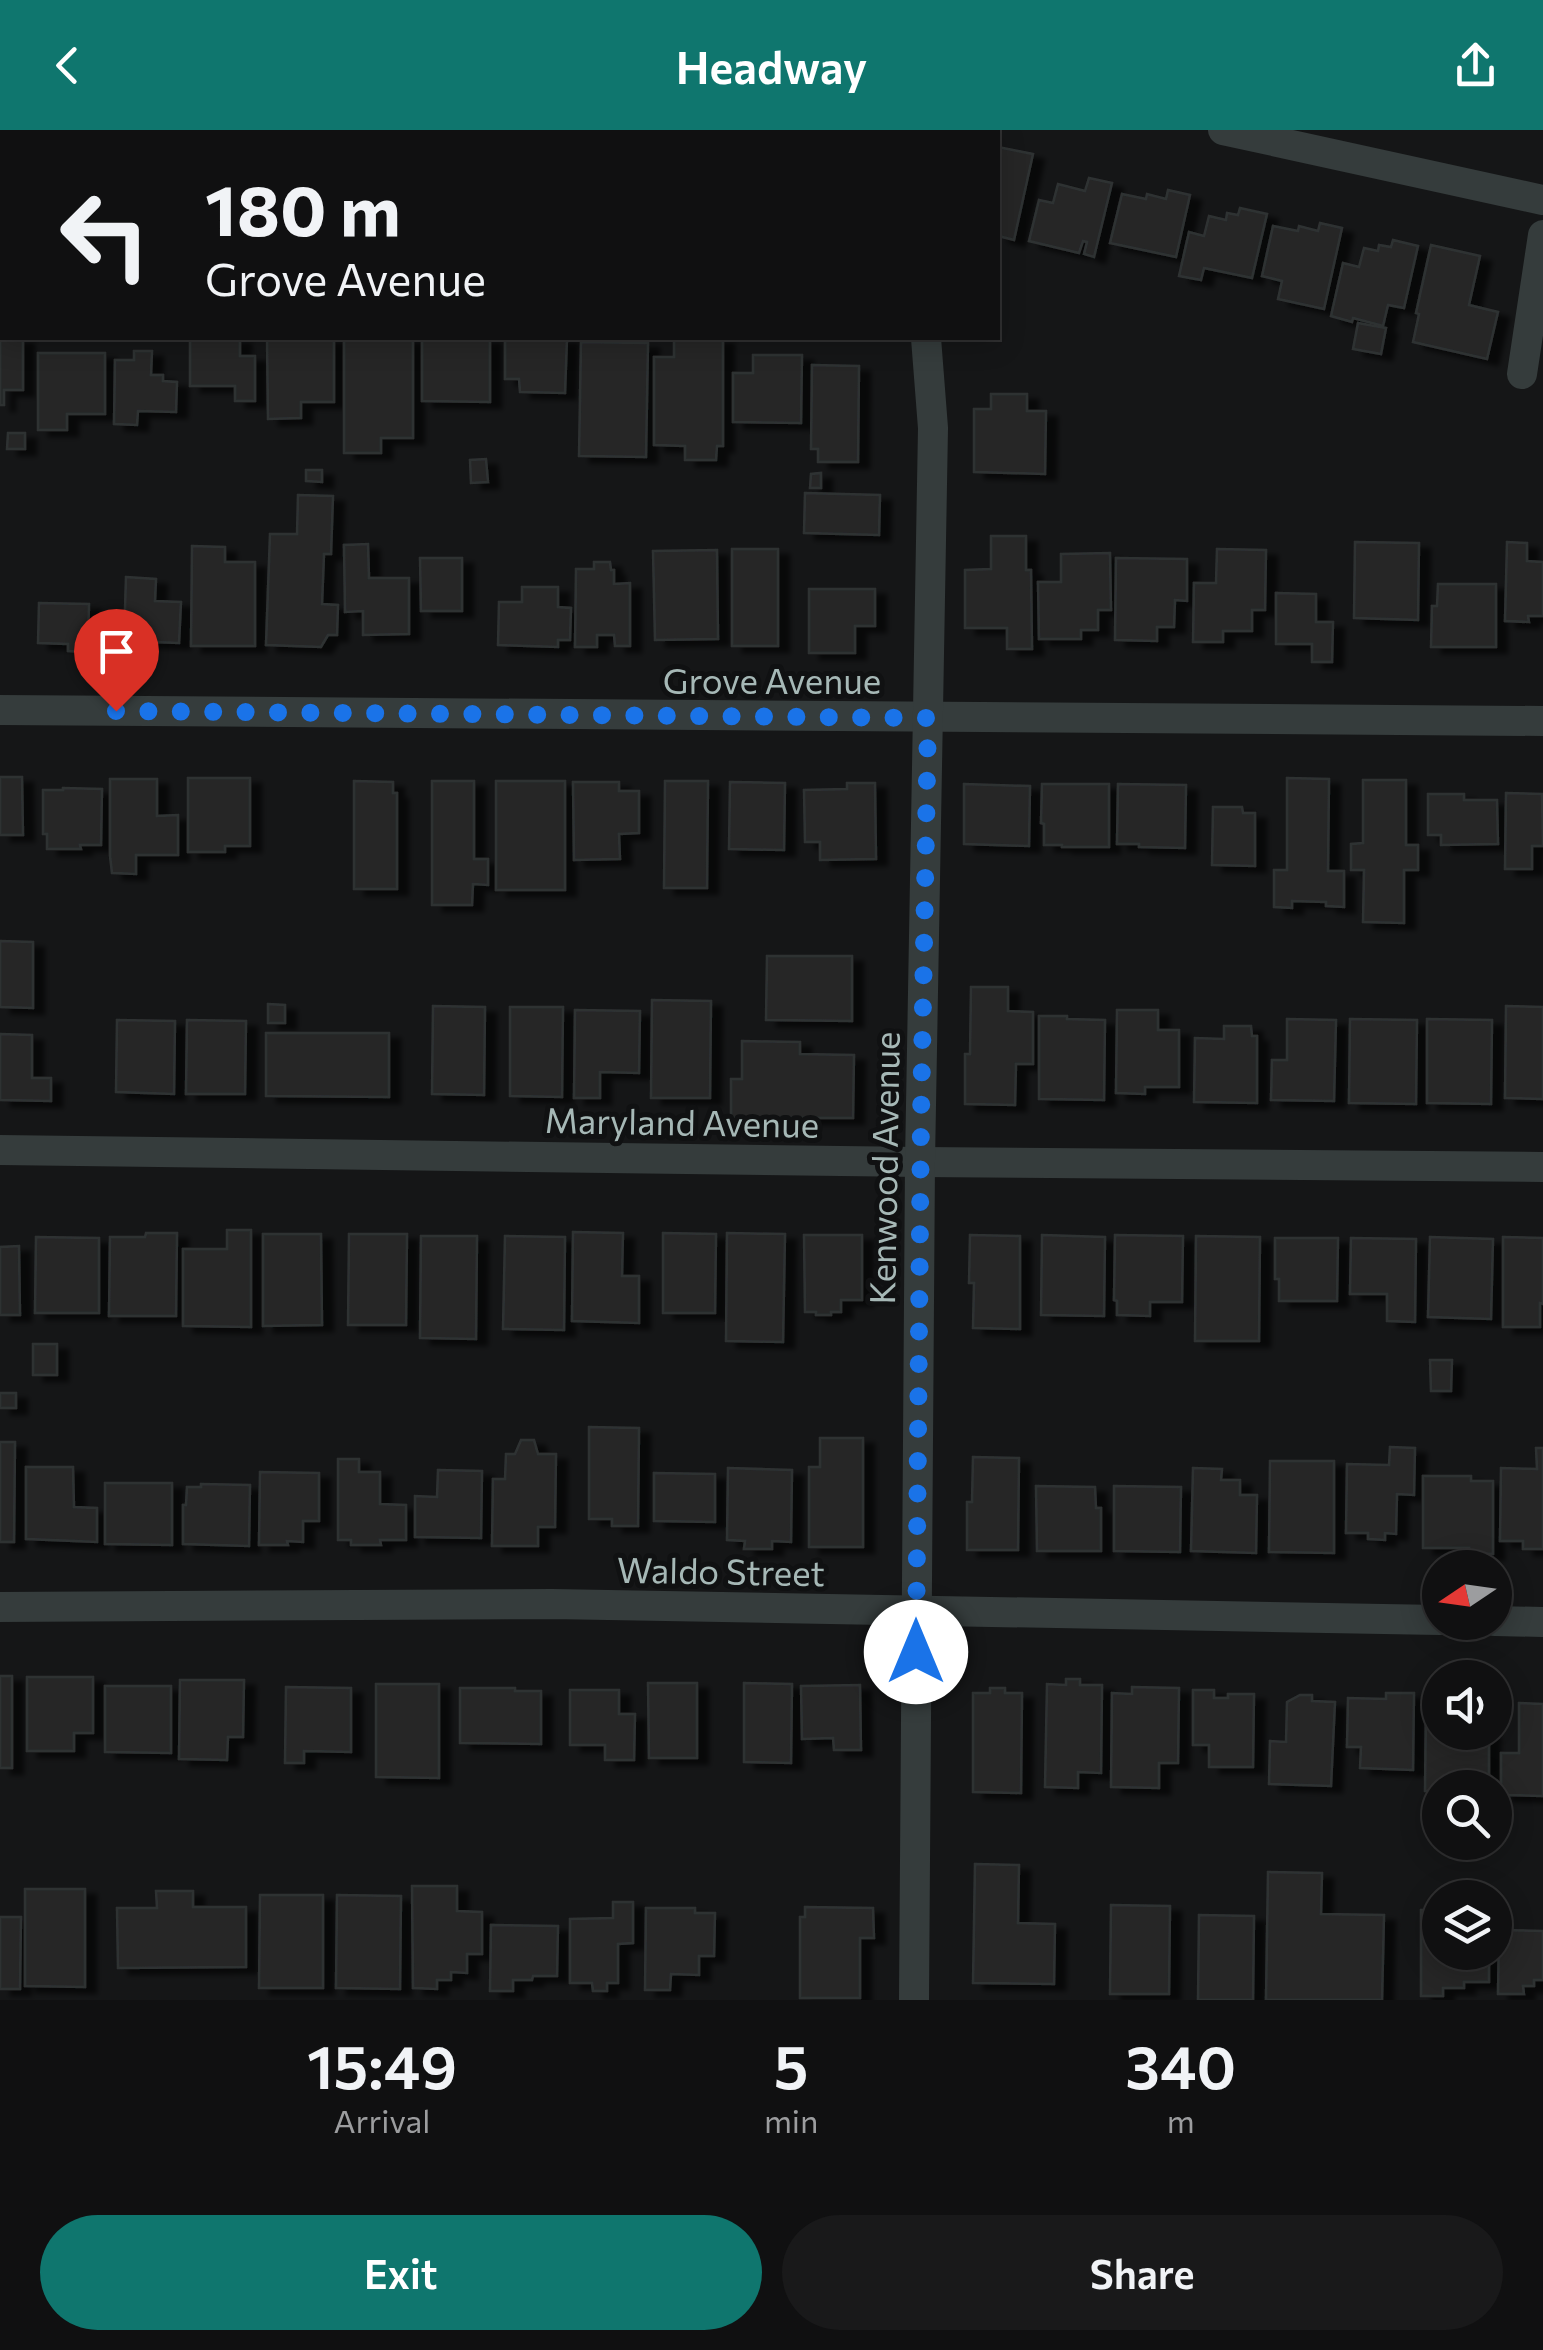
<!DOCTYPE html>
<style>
:root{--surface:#101011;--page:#19191a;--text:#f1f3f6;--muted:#9c9d9f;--line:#303031;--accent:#0f766e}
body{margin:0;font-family:Commissioner,sans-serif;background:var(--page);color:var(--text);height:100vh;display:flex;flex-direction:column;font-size:38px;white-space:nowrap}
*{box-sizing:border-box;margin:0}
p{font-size:32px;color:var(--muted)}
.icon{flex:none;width:55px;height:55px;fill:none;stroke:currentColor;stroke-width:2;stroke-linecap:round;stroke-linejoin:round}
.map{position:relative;height:1870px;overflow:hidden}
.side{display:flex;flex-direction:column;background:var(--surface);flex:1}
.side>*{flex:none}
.hud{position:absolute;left:0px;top:0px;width:1000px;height:210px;box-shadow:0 5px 25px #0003,0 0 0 2px var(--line);background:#101011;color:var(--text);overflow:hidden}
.needle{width:65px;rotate:257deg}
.buttons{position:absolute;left:1422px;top:1420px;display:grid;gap:20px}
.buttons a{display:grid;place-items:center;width:90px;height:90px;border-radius:50%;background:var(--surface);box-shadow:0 5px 25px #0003,0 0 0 2px var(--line);font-size:50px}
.pin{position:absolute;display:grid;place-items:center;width:85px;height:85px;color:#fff;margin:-102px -42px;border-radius:50% 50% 50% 0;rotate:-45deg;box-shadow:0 0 10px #0007}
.pin .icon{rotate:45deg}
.me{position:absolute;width:110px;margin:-55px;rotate:0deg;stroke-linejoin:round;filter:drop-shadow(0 0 8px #0008)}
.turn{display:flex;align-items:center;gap:35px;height:210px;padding:0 40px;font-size:45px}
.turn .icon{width:130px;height:130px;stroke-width:2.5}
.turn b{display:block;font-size:70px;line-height:85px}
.eta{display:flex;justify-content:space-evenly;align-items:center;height:170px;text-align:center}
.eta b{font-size:60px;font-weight:600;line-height:70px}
.button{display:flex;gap:20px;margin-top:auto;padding:20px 40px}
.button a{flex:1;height:115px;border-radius:60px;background:var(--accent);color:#fff;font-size:40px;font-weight:600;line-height:115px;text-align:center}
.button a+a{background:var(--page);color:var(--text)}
header{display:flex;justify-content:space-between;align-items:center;height:130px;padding:0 40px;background:var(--accent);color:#fff;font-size:45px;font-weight:600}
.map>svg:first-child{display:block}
</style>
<header><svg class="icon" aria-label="back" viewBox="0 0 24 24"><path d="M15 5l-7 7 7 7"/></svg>Headway<svg class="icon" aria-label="share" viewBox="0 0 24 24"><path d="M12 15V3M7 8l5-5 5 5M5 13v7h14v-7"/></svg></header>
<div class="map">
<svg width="1543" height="1870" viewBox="0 0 1543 1870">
<defs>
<filter id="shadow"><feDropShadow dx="11" dy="6" stdDeviation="2.5" flood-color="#0009"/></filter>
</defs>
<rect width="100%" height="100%" fill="#151617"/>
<g fill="#252728" stroke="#2f3233" stroke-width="2.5" filter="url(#shadow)">
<path d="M597,0H651L650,2H608Z"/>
<path d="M660,0H723V2H659Z"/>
<path d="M736,0L752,2L753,0H807V2H735Z"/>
<path d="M819,0L865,1L888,0L887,2H818Z"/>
<path d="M998,17L1033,24L1014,110L998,106Z"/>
<path d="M1089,48L1112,53L1094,127L1084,124L1087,112L1083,111L1079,123L1029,111L1039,70L1053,73L1058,54L1085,61Z"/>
<path d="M1168,60L1190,65L1176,127L1110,113L1122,64L1146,69L1147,64L1166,69Z"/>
<path d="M1240,78L1267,84L1252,148L1204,138L1201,150L1179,146L1189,102L1204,106L1209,86L1226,90L1227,83L1238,85Z"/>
<path d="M1320,93L1342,98L1324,179L1278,169L1282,151L1262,146L1273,96L1298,101L1299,96L1318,101Z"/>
<path d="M1393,110L1418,116L1404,178L1388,175L1383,196L1353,188L1352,192L1331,186L1343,133L1359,137L1364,118L1378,121L1379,115L1391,117Z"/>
<path d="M1431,115L1480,126L1469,175L1498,182L1487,229L1413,212L1419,184L1416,183Z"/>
<path d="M1358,193L1386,198L1381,224L1353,219Z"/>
<path d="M0,195H2V208H23V260H4V275H0Z"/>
<path d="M190,208H240V226H255V271H235V256H190Z"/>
<path d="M267,208H334V272H301V288L268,289Z"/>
<path d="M360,208H413V308H381V323H344V209Z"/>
<path d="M422,208H490V272L422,271Z"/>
<path d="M505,208H567L565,263L520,262L519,249H505Z"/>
<path d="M674,208H723V316H717L716,330H685V316L654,315V227H674Z"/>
<path d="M581,212L648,213L646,327L579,326Z"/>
<path d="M134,221H152L151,245H163V251L177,252L176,282L138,281L137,295L114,294L115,230H134Z"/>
<path d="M38,223H105V284H67V300H38Z"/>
<path d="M753,225H802L801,293L733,292V243H753Z"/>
<path d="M812,235L859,236L858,332H818V319H811Z"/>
<path d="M991,264H1027V281H1046L1045,344L974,342V279H991Z"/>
<path d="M8,303H25V319H7Z"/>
<path d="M486,329L488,352L471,353L470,330Z"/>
<path d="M306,340H322V352L306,351Z"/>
<path d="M821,343V358H810L811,344Z"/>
<path d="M805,363L880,365L879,405L804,403Z"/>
<path d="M298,365L333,366L331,424H324L322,474L338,475L337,505H328L321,517L266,515L270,404H297Z"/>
<path d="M991,406H1026V440H1031L1032,519H1007V498H965V440L991,439Z"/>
<path d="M1355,412L1419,413L1418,490L1354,488Z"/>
<path d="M1507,412L1527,413V431L1543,432V486H1528L1529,492L1505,491Z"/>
<path d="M368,414L369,448H409V504L363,505V481L345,482L344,415Z"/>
<path d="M192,416L225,417V432H255V516H191Z"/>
<rect x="732" y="419" width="46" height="97"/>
<path d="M1217,419L1266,420L1265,480H1252V501H1223V512H1193L1194,453H1216Z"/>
<path d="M717,420L718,509L655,510L653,421Z"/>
<path d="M1110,423L1111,480H1098V500H1081V509H1039L1038,452H1061V424Z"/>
<path d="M420,428H462V481H421Z"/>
<path d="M1116,428L1187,429V471L1175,470L1174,497H1157V511L1115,510Z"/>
<path d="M594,432H610L611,440H614V454L630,453V516H615L614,505H597V517H575L576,439H594Z"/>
<path d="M126,447L156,449L155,471L181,472L179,513L124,511Z"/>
<path d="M1438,454H1496V517H1431L1432,476H1437Z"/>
<path d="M522,457H558V477L571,478L570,510H558V517L498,515L499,472H522Z"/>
<path d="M809,459H875V496H855V523H809Z"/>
<path d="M1276,463L1316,464V492H1333L1332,532H1312V514H1276Z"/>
<path d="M39,473L89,474L88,515H83V522L68,521V514L38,513Z"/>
<path d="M0,647H22L23,705H0Z"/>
<path d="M188,648H250V716H225V722H188Z"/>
<path d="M1287,648L1329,649L1328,741H1344V777L1326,776V772L1292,771V778L1274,777V740H1287Z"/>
<path d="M110,649H157V686L178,685V725H136V744L112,743L110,726Z"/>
<path d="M1363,650H1406V715H1418V740H1404V793L1363,792L1364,740H1351V714L1363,713Z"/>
<path d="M354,651L393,652V663H397V759H354Z"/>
<path d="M432,651H474V729H488V755L473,754L472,775H432Z"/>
<rect x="496" y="651" width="69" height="109"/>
<path d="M665,651H708L707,758H664Z"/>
<path d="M573,652H619V661H639V703L619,704L620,729L574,730Z"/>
<path d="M730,652L785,653L784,720L729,719Z"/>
<path d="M847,653H875L876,729L820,730V712H805L804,660L847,659Z"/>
<path d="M964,654L1030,656L1029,716L964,714Z"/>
<path d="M1042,654H1109V717H1062V715H1044V694L1041,693Z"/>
<path d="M1118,654L1186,655L1185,718L1139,717V714H1117Z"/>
<path d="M63,658L102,659L101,715H80L81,719H47V704H43V660H63Z"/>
<path d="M1506,663L1542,664L1543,716H1532V739H1505Z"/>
<path d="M1428,664H1464V670H1497L1498,714L1441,715V705H1428Z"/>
<path d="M1213,677H1242L1243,683H1255V736L1212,735Z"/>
<path d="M0,811L33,812V878L0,877Z"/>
<path d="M767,826H852V891L766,890Z"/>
<path d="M971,857H1008V881L1033,882V934H1016L1015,975L965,974V924H970Z"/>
<path d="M652,870L711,871L710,968H651Z"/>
<path d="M268,874L285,875V893H268Z"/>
<path d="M433,876L485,877L484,965L432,964Z"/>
<path d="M1506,876L1543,877V969L1505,968Z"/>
<path d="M510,877H563L562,967L510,966Z"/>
<path d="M575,880L640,881L639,943L600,942V968H574Z"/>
<path d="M1117,880H1158V900H1179V957H1145V964L1116,963Z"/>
<path d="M1039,886H1067V889L1105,890L1104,970L1039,969Z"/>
<path d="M1287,889L1336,890L1334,971L1271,970L1272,930H1287Z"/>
<path d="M1350,889L1417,890L1416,974L1349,973Z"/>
<path d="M1427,889L1492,890L1491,974L1427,973Z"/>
<path d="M117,890L175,891L174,964L116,962Z"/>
<path d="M187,890L246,891L245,964H186Z"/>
<path d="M1224,896H1251L1252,906H1257V973L1194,972L1195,908L1224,909Z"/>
<path d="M266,903H389V967L266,966Z"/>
<path d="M0,904L32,905V948H51V971L0,970Z"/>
<path d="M742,911L800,912V924L854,925L853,988H731V949H742Z"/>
<path d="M227,1100H251V1197L183,1196V1119H227Z"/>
<path d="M573,1102L623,1103L622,1146H639V1193L572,1191Z"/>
<path d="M146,1103H177L176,1186H109L110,1107H145Z"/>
<path d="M663,1103L716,1104L715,1183H663Z"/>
<path d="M727,1103L785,1104L783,1212L726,1211Z"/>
<path d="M263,1104H321L322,1195L263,1196Z"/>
<path d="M349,1104H407L406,1195H348Z"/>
<path d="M804,1105H862V1170H841V1182H831V1185H816V1182H805Z"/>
<path d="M970,1105L1020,1106V1199L973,1198L974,1153H969Z"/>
<path d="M1042,1105L1105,1107L1104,1186L1041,1185Z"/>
<path d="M1115,1105L1183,1106L1182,1172H1150V1186L1117,1185V1171L1114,1170Z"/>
<path d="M421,1106H477L476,1209L420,1208Z"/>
<path d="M505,1106L565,1107L564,1200L503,1199Z"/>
<path d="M1196,1106L1260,1107L1259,1211H1195Z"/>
<path d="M36,1107L99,1108V1183H35Z"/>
<path d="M1430,1107L1493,1109L1491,1189L1428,1187Z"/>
<path d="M1503,1107L1543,1108V1174L1540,1173V1197H1503Z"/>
<path d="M1275,1108H1338L1337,1171H1279V1149H1275Z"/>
<path d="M1351,1108L1416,1109L1415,1192L1387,1191V1164H1350Z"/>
<path d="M19,1116L20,1185H0V1117Z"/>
<rect x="33" y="1214" width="24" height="31"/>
<path d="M1430,1230H1452L1451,1261H1431Z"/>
<rect x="0" y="1263" width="16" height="15"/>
<path d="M589,1297L639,1298L638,1396H612V1389H589Z"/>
<path d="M820,1308H863V1417H809V1337H820Z"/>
<path d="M521,1310H534L538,1324H556L555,1397H538V1416H492L493,1349H505L506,1324H515Z"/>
<path d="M0,1312H15L14,1412H0Z"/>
<path d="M1390,1317L1415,1318L1414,1365L1397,1364L1396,1404L1385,1403V1410L1368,1409V1403H1346L1347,1334L1389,1335Z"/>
<path d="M1536,1318H1543V1419H1523V1411H1500L1501,1338L1537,1339Z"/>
<path d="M973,1327L1019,1328L1018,1420H967V1372H972Z"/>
<path d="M338,1329H359V1342H380V1374L406,1375V1410H380L381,1415H351V1410H338Z"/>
<path d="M1270,1331H1334V1423L1269,1422Z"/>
<path d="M26,1337H73L74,1377L97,1378V1412L26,1409Z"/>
<path d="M728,1338L792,1340L791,1412L772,1411V1419H744L745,1411L727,1410Z"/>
<path d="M1193,1338L1222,1339L1221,1350H1240V1365H1257L1256,1423L1191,1421Z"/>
<path d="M438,1340L482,1341L481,1408L415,1407V1366L437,1367Z"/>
<path d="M260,1342L319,1343V1391H303V1412L287,1411L288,1415H259Z"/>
<path d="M654,1343L715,1344V1392L654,1391Z"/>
<path d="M1423,1346H1471V1351H1493V1424L1468,1423L1469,1418H1423Z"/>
<path d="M105,1353H172V1415L105,1414Z"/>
<path d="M201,1354L250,1355L249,1416L183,1414V1375H186L187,1357H201Z"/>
<path d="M1036,1356L1095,1357L1096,1378H1101V1421H1037Z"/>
<path d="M1114,1356L1181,1357L1180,1422L1114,1421Z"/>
<rect x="0" y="1546" width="12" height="92"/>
<path d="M27,1547H93V1603H74V1621H27Z"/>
<path d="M1066,1549H1080V1555H1102L1101,1643L1078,1642V1658L1045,1657L1047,1554L1066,1555Z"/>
<path d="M180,1550H244L243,1607H228L227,1630L179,1629Z"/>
<path d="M648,1553H697V1628H649Z"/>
<path d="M744,1553L792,1554L791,1633L744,1632Z"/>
<path d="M376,1554H439V1648L376,1647Z"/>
<path d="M860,1555L861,1620H834L833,1608L802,1609L801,1556Z"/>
<path d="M105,1556H171V1623L105,1622Z"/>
<path d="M286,1557L351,1558V1622L304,1621V1633H285Z"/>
<path d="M1132,1557L1179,1558L1178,1633H1159V1658L1111,1657L1112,1563L1132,1564Z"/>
<path d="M460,1558H515V1561H541V1614L460,1613Z"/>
<path d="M990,1558H1005V1563H1022L1021,1663L973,1662V1563H990Z"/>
<path d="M570,1560H619V1584H635L634,1630H605V1615H570Z"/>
<path d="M1193,1560H1214V1568H1228V1564H1254L1253,1637H1209V1615H1193Z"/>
<path d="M1386,1563H1414L1413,1640L1360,1638L1361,1617H1347L1348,1568L1386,1569Z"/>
<path d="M1300,1565H1312V1571L1335,1572L1331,1656L1269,1654L1270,1611L1286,1612L1287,1572Z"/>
<path d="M1519,1573L1543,1574V1666L1501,1665V1623H1519Z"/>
<path d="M1426,1575H1440V1602H1489V1657L1447,1656L1440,1658V1661H1425Z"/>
<path d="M975,1734L1019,1735L1018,1793L1055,1794L1054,1854L973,1853Z"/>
<path d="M1268,1742L1322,1743L1321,1784L1384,1785L1382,1870H1266Z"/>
<path d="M412,1756H457V1781L482,1782V1824H467V1843L451,1842V1850H437V1859L413,1858Z"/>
<path d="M25,1759H85V1857L25,1856Z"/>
<path d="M156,1761H193V1777H246V1837L118,1838L117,1778H157Z"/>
<path d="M260,1765H323V1858H259Z"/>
<path d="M337,1765L401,1766L400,1859L336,1858Z"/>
<path d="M613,1772H633V1813L618,1814V1853H607V1861H593L592,1853H570V1789L613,1788Z"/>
<path d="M1111,1775L1170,1776L1169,1864H1110Z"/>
<path d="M805,1777L873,1778L874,1808H860V1868H800V1787H805Z"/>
<path d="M646,1778H695V1783H715L714,1826H699V1845L671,1844L670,1860H645Z"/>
<path d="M1421,1780H1440V1822H1489V1852H1464V1858H1443V1866H1421Z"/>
<path d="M1199,1785L1254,1786L1253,1870H1198Z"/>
<path d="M0,1787H21L20,1859H0Z"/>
<path d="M491,1795L558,1796L557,1846H533L532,1850H513V1861H490Z"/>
<path d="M1499,1800L1543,1801V1850H1534V1856H1523L1524,1864H1498Z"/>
</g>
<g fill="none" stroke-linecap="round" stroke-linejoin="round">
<g stroke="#353c3c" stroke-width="30">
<path d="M1223,0L1543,70"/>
<path d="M0,132H2"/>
<path d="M1522,244L1543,105"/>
<path d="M0,580L1543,591"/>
<path d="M0,1020L920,1032L1543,1037"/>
<path d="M0,1477L552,1474L1440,1490"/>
<path d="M1495,1491L1543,1492"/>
<path d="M914,1870L920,1032L933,298L926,208"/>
</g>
</g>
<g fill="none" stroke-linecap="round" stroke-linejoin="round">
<path stroke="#1a73e8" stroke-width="18" stroke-dasharray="0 32.4" d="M116,581L928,588L921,987L916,1522"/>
</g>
<g text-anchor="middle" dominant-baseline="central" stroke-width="10" stroke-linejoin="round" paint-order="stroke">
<g font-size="35" fill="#a6b8b6" stroke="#101112">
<text x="772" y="549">Grove Avenue</text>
<text transform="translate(682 991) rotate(1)">Maryland Avenue</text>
<text transform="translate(883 1038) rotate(-89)">Kenwood Avenue</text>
<text transform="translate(721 1440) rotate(1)">Waldo Street</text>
</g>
</g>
</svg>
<div class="buttons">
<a><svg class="needle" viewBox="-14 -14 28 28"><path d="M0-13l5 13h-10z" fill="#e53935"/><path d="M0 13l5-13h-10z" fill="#9c9d9f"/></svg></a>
<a><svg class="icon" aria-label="sound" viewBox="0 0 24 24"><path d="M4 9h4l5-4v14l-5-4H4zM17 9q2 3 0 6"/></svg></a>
<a><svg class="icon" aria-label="search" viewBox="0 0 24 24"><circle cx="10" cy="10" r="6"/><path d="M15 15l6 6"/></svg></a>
<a><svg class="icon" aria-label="layers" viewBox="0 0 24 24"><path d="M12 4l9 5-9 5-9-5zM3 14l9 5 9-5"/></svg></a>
</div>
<div class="pin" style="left:116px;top:581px;background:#d93025"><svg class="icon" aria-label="arrive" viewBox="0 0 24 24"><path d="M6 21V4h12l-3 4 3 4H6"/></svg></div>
<svg class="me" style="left:916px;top:1522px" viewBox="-20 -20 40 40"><circle r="19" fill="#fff"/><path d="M0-13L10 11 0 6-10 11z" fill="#1a73e8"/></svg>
<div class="hud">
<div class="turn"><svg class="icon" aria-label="left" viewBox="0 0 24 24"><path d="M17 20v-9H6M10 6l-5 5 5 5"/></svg><div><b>180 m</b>Grove Avenue</div></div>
</div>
</div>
<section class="side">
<div class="eta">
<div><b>15:49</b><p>Arrival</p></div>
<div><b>5</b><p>min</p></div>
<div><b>340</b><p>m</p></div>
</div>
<div class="button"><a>Exit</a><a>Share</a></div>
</section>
